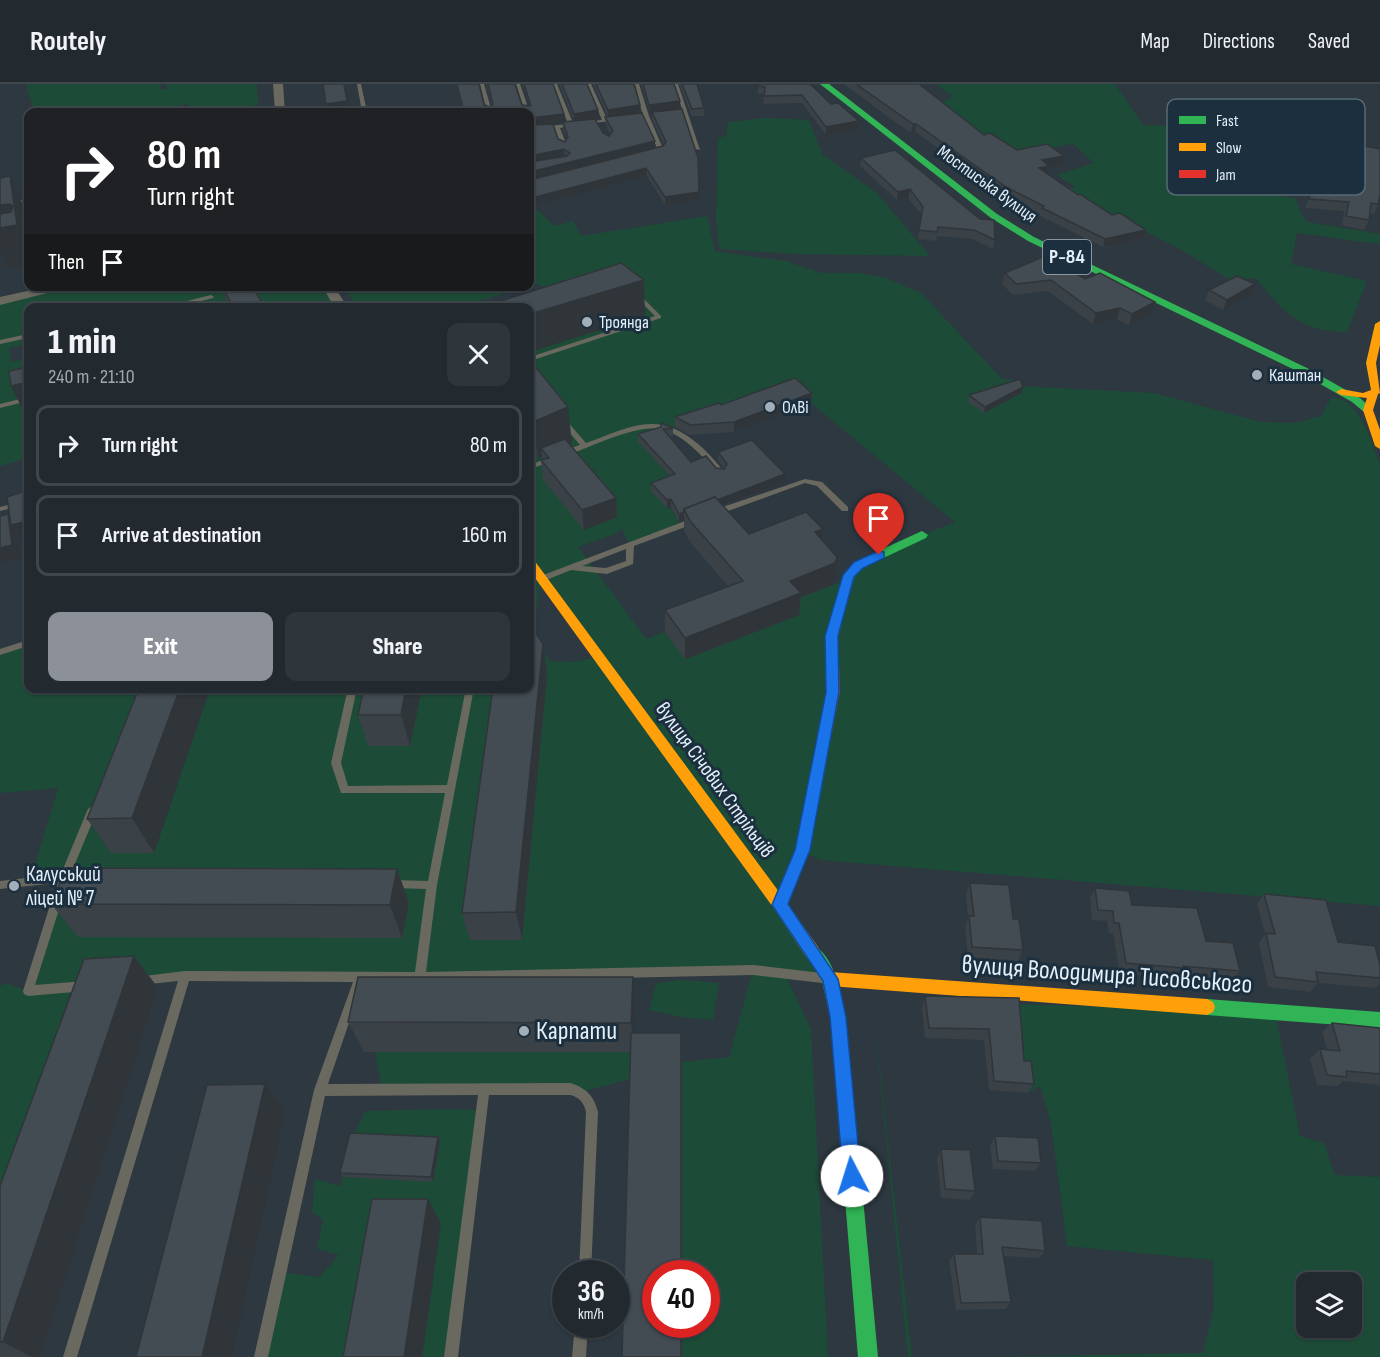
<!DOCTYPE html>
<meta charset="utf-8">
<style>
:root{--surface:#222a30;--page:#2e363c;--text:#f1f3f6;--muted:#a2a7ab;--line:#3f464c;--accent:#8c9099}
body{margin:0;font-family:"Sofia Sans Condensed",sans-serif;background:var(--page);color:var(--text);height:100vh;display:flex;flex-direction:column;font-size:22px;white-space:nowrap}
*{box-sizing:border-box;margin:0}
p{font-size:20px;color:var(--muted)}
.icon{flex:none;width:33px;height:33px;fill:none;stroke:currentColor;stroke-width:2;stroke-linecap:round;stroke-linejoin:round}
.map{position:relative;flex:1;overflow:hidden}
.drawer{position:absolute;left:24px;top:219px;width:510px;height:390px;display:flex;flex-direction:column;background:var(--surface);border-radius:12px;box-shadow:0 2px 4px #0004,0 0 0 2px var(--line)}
.drawer>*{flex:none}
.top-card{position:absolute;left:24px;top:24px;width:510px;height:183px;border-radius:12px;box-shadow:0 2px 4px #0004,0 0 0 2px var(--line);background:#202124;color:#fff;overflow:hidden}
.buttons{position:absolute;left:1296px;top:1188px;display:grid;gap:12px}
.buttons a{display:grid;place-items:center;width:66px;height:66px;border-radius:12px;background:var(--surface);box-shadow:0 2px 4px #0004,0 0 0 2px var(--line);font-size:30px}
.speed{position:absolute;left:552px;top:1176px;display:flex;gap:12px;font-size:30px;font-weight:700;text-align:center}
.speed>*{display:grid;place-content:center;width:78px;height:78px;border-radius:50%;background:var(--surface);box-shadow:0 2px 4px #0004,0 0 0 2px var(--line);line-height:1}
.speed small{font-size:15px;font-weight:400}
.speed .limit{border:9px solid #d22;background:#fff;color:#111}
.pin{position:absolute;display:grid;place-items:center;width:51px;height:51px;color:#fff;margin:-62px -26px;border-radius:50% 50% 50% 0;rotate:-45deg;box-shadow:0 0 6px #0007}
.pin .icon{rotate:45deg}
.me{position:absolute;width:66px;margin:-33px;rotate:355deg;stroke-linejoin:round;filter:drop-shadow(0 0 4px #0008)}
.turn{display:flex;align-items:center;gap:21px;height:126px;padding:0 24px;font-size:27px}
.turn .icon{width:78px;height:78px;stroke-width:2.5}
.turn b{display:block;font-size:42px;line-height:51px}
.then{display:flex;align-items:center;height:57px;padding:0 24px;background:#0003;gap:12px;font-size:22px}
.round{display:grid;place-items:center;flex:none;width:63px;height:63px;border-radius:12px;background:var(--page)}
.overview{display:flex;align-items:center;justify-content:space-between;height:102px;padding:0 24px}
h1{font-size:36px;font-weight:800;line-height:45px}
.primary-button{display:flex;gap:12px;margin-top:auto;padding:12px 24px}
.primary-button a{flex:1;height:69px;border-radius:12px;background:var(--accent);color:#fff;font-size:24px;font-weight:800;line-height:69px;text-align:center}
.primary-button a+a{background:var(--page);color:var(--text)}
ul{padding:0;list-style:none}
li{display:flex;align-items:center;gap:18px;height:81px;margin:0 12px 9px;padding:0 12px;border:3px solid var(--line);border-radius:12px}
li div{flex:1}
li b{display:block;font-size:22px}
li em{font-style:normal}
header{display:flex;align-items:center;gap:36px;box-sizing:border-box;height:84px;padding:0 30px;background:var(--surface);border-bottom:2px solid var(--line)}
header strong{font-size:28px}
nav{display:flex;gap:33px;margin-inline-start:auto;font-size:21px}
.map>svg:first-child{display:block}
</style>
<header>
<strong>Routely</strong>
<nav><a>Map</a><a>Directions</a><a>Saved</a></nav>
</header>
<div class="map">
<svg width="1380" height="1273" viewBox="0 0 1380 1273">
<rect width="100%" height="100%" fill="#2d3840"/>
<g fill="#1c4c37" fill-rule="evenodd">
<path d="M26,0H160L161,6L167,5L166,0H257L258,21L235,24L234,28H120L119,26L106,28H34Z"/>
<path d="M936,0H1115L1143,41L1232,44L1331,54L1312,97L1249,85L1240,104L1296,115L1302,132L1308,138L1380,150L1379,160L1297,149L1291,180L1367,197L1347,248C1300,248 1284,229 1256,194L1232,197L1178,164L1065,106L1076,103L1057,91L1094,79L1073,60L1010,70L935,24L952,12Z"/>
<path d="M767,34L809,36L822,70L877,109L930,172L796,170L719,165L716,134L718,54L726,52L728,38Z"/>
<path d="M530,119L554,142L573,137L581,152L707,132L715,167L785,177L822,189H859L886,194L921,209L1002,295L1015,296L1018,302L1154,309L1261,338L1295,339L1321,332L1331,314C1360,312 1371,359 1380,380V822L820,776L803,767L780,821L830,895L785,890L811,945L828,1273H682V1241L706,1240V1190L682,1189V978L729,973L753,886L185,892L113,899L0,1223V902L6,899L27,907L64,795L30,798L58,704L0,709V568L28,559V604L172,605L154,769L210,605H382L409,662L422,605L530,604V601L548,593L530,565V546L550,577L572,578L598,573L541,496L537,526L530,536V268L562,211L538,200L530,202ZM811,319L955,438L922,451L838,499L788,518L799,531L686,575L665,548L646,555L578,463L618,449L621,444L630,461L681,442L673,426L667,424L673,399L667,389L639,358L666,345L679,341Z"/>
<path d="M47,202H328L343,223L219,224L217,218L193,224H28V260L9,264L11,278L28,275V374L0,382V217L48,207Z"/>
<path d="M344,203V202H529L459,223H357Z"/>
<path d="M682,896L719,899L713,936L681,933L649,926L656,899Z"/>
<path d="M871,904L912,1273H908Z"/>
<path d="M1013,920L1275,928L1300,1052L1324,1059L1335,1091L1380,1093V1273H995L1203,1269L1214,1225L1213,1176L1067,1162L1051,1039L1040,1002L1028,1009ZM1306,1198H1352V1244H1306Z"/>
<path d="M375,968H634V994L582,1008L382,1005Z"/>
<path d="M448,1025L481,1026L451,1273H422L441,1140L364,1273H261L280,1188L319,1193L339,1171L317,1165L323,1136L312,1128L315,1095L340,1102L343,1093L433,1097L353,1053L365,1027Z"/>
</g>
<g fill="none" stroke-linecap="round" stroke-linejoin="round">
<g fill="#6a695f" fill-rule="evenodd">
<path d="M357,0H361L367,28H362Z"/>
<path d="M480,0H484L492,28H487Z"/>
<path d="M516,0H520L530,29L525,28Z"/>
<path d="M553,0H557L573,39L576,41L560,44L567,62L564,64L561,62L555,45L530,47V44L568,40Z"/>
<path d="M587,0H591L607,35L618,33L621,35L620,36L585,40V38L602,36Z"/>
<path d="M635,0H639L649,32L664,67L663,68L654,71L651,69L658,66L643,32Z"/>
<path d="M674,0H678L700,66L695,65Z"/>
<path d="M635,210H639L661,232V234L530,277V273L655,232L635,212Z"/>
<path d="M211,211L214,213L213,214L173,224H159Z"/>
<path d="M269,222L279,224H266Z"/>
<path d="M28,250V254L0,260V256Z"/>
<path d="M28,313V317L0,324V320Z"/>
<path d="M563,334L565,335L586,359C607,352 631,339 654,340C683,341 708,367 725,389L724,391H718C703,373 685,351 661,345C639,340 591,362 569,371H563V367L580,361L559,336Z"/>
<path d="M553,372L557,374L556,376L530,385V381Z"/>
<path d="M805,395L822,398L848,423V427H842L817,402L805,399L717,431H711L710,429L711,427Z"/>
<path d="M28,416V420L0,427V423Z"/>
<path d="M693,434L696,435L697,437L696,439L634,462L633,480L607,490L571,486L541,498L537,495L538,493ZM626,465V477L606,484L582,482Z"/>
<path d="M28,556V562L0,571V565Z"/>
<path d="M348,604H357L341,679L348,702L447,701L466,604H474L437,801L426,888L754,881L822,889L826,891L827,894L826,897L822,899L754,891L420,898H363L328,1000L571,999C587,1005 594,1012 598,1028L591,1190H579L586,1028C584,1019 580,1014 571,1011H489L458,1273H444L478,1011L325,1012L268,1273H254L314,1006L353,898L189,897L77,1273H63L178,897L140,901L136,899L135,896L136,893L185,887L415,888L426,805L393,804L389,803L388,800L389,797L393,796L428,797L445,709H341L331,679Z"/>
<path d="M92,723L95,724L97,727L69,794L35,901L85,897L89,899L90,902L89,905L85,907L28,912L24,910L23,907L57,799L0,805V797L61,790L87,727L89,724Z"/>
<path d="M575,1240H588L586,1273H572Z"/>
</g>
<g fill="#6a695f" fill-rule="evenodd">
<path d="M273,0H283L285,28H275Z"/>
<path d="M0,113L28,117V123L0,119Z"/>
<path d="M50,202H75L0,221V213Z"/>
<path d="M322,202H334L348,224H335Z"/>
</g>
<g fill="#30b455" fill-rule="evenodd">
<path d="M820,0H829L997,130L1034,153L1307,284L1360,314L1373,326L1372,328H1364L1352,318L1299,288L1028,157L991,134Z"/>
<path d="M922,447L928,451L926,454L862,484L855,492L843,530H835L833,527L843,491L854,478Z"/>
<path d="M812,861C834,869 842,913 846,933L878,1273H858L830,933L822,897L804,868L806,863Z"/>
<path d="M1207,915L1380,928V944L1207,931L1201,928L1199,923L1201,918Z"/>
</g>
<g fill="#ff9f0a" fill-rule="evenodd">
<path d="M1380,237V261L1376,279L1380,309L1378,310L1373,326L1380,346V365L1375,362L1363,326L1367,314L1341,311L1336,308L1341,305L1363,309L1371,306L1366,279L1375,240Z"/>
<path d="M530,475L534,476L785,816L818,863L820,868L818,873L812,875L806,873L775,826L530,487Z"/>
<path d="M830,888L1207,915L1213,918L1215,923L1213,928L1207,931L830,902L824,900L822,895L824,890Z"/>
</g>
<path fill="#e5322d" fill-rule="evenodd" d="M839,523L845,527L838,552L840,608L809,766L788,821L785,826L780,828L775,826L772,821L795,766L826,608V552L833,527Z"/>
</g>
<g fill="#3a4147" fill-rule="evenodd">
<path d="M456,0L484,21L491,23L492,21L486,0H515L522,21L530,22L522,0H553L565,38L574,37L559,0H587L598,26L599,34L595,35L603,49L609,52L610,50L606,41L605,33H608L593,0H634L640,21V29L655,57V64L664,61L652,36V28L650,29L641,0H674L680,17V25L699,116L665,121L647,92L533,122L530,119V28H463ZM563,38V46L567,55L565,58L558,55L542,40Z"/>
<path d="M679,0H697L704,24V32H692Z"/>
<path d="M810,0L831,20L859,37L858,45L826,51L802,19L763,20L764,10H758V2Z"/>
<path d="M844,0H919L984,51L1017,66L1064,72L1062,80L1049,83L1047,90L1078,111L1112,131L1146,146L1143,154L1103,163L1040,132V130L1004,111L915,48L911,49L891,35Z"/>
<path d="M1339,57L1378,120L1374,130L1370,129L1369,136L1364,146L1342,141L1344,127L1305,124L1326,74L1333,76Z"/>
<path d="M861,74L995,156L993,165L973,155L937,152L936,157L918,155L922,131L908,114L897,116L860,82Z"/>
<path d="M1005,189L1085,195L1151,229L1129,241L1117,235L1093,240L1048,207L1013,211L1002,200Z"/>
<path d="M1255,200L1251,210L1223,226L1205,216L1209,206Z"/>
<path d="M222,203L265,224H229Z"/>
<path d="M530,276L572,360L570,361L616,414L617,433L584,446L543,396L541,376H543L542,373L538,375L530,364Z"/>
<path d="M812,309L811,319L734,348L690,351L675,343V333L721,321Z"/>
<path d="M1022,309L984,329L968,318L969,311Z"/>
<path d="M661,339L673,344V352L670,353L691,378L716,384L724,385L718,376V368L785,398L723,422L749,450L822,456L837,473L835,495L833,501L801,513L799,531L685,575L665,548V526L729,503L690,458L684,446V436L679,438L671,423L667,424L651,407V399L670,392L638,358V350L661,343Z"/>
<path d="M543,560L547,591L522,856H470L462,829Z"/>
<path d="M139,604L154,769H111L87,735Z"/>
<path d="M422,604L410,662H368L358,631Z"/>
<path d="M397,785L409,819L402,854L78,853L51,820Z"/>
<path d="M970,799L1023,866L1018,877L968,874L965,843L968,834L966,811Z"/>
<path d="M1095,804L1206,857L1240,887L1232,897L1178,892L1177,894L1120,889L1113,849H1109L1107,837L1092,836L1090,814Z"/>
<path d="M1264,810L1338,858L1380,881V899L1375,904L1318,899L1310,908L1268,903L1259,859L1265,850L1257,820Z"/>
<path d="M134,872L158,904L40,1273H0V1102Z"/>
<path d="M925,912L1019,914L1024,977L1034,1000L1028,1009L989,1006L984,956L925,954L922,923Z"/>
<path d="M635,924L631,968H364L348,938Z"/>
<path d="M1332,939L1380,944V1001L1343,997L1337,1002L1317,1001L1310,975L1320,965L1327,966L1322,948Z"/>
<path d="M995,1052L1041,1079L1035,1087L993,1085L990,1062Z"/>
<path d="M440,1058L433,1098L343,1093L340,1089Z"/>
<path d="M941,1065L975,1107L970,1116L941,1114L937,1074Z"/>
<path d="M980,1133L1045,1167L1039,1174L1004,1172L1011,1218L1006,1225L956,1226L949,1177L954,1170H977L975,1141Z"/>
</g>
<g fill="#30353a">
<path d="M344,0H345L350,28H328L326,20Z"/>
<path d="M680,17V25L650,29L649,21Z"/>
<path d="M640,21V29L608,34V26Z"/>
<path d="M598,26L599,34L574,38V30Z"/>
<path d="M564,30L565,38L530,42V34Z"/>
<path d="M859,37L858,45L826,51V43Z"/>
<path d="M913,40H916L915,48L911,49Z"/>
<path d="M655,57V64L530,96V88Z"/>
<path d="M564,65L565,73L530,80V72Z"/>
<path d="M1064,72L1062,80L1049,83L1048,90L1037,93L1042,76Z"/>
<path d="M646,84L647,92L533,122L532,114Z"/>
<path d="M10,92L27,130L28,139V180L8,185L0,167V121L10,120L16,132Z"/>
<path d="M910,105L908,114L897,116L898,108Z"/>
<path d="M699,108V116L665,121V113Z"/>
<path d="M1146,146L1143,154L1103,163L1105,155Z"/>
<path d="M644,196L645,232L530,268V230Z"/>
<path d="M1255,200L1251,210L1223,226L1227,216Z"/>
<path d="M1155,218L1151,229L1129,241L1132,230Z"/>
<path d="M1120,224L1117,235L1093,240L1096,229Z"/>
<path d="M28,298V336L11,302Z"/>
<path d="M1023,303L1022,309L984,329L985,323Z"/>
<path d="M812,309L811,319L734,348V338Z"/>
<path d="M568,323L572,360L547,371L541,364L542,373L538,375L533,338Z"/>
<path d="M785,390V398L689,434L685,427Z"/>
<path d="M616,414L617,433L584,446L582,426Z"/>
<path d="M671,415V423L667,424V416Z"/>
<path d="M684,428V436L679,438V430Z"/>
<path d="M8,430L14,440L28,437V451L18,454L16,451L20,474L0,479V464Z"/>
<path d="M823,445L821,467L815,448Z"/>
<path d="M837,473L835,495L833,501L801,513L799,531L685,575V554L790,497Z"/>
<path d="M543,560L547,591L522,856L516,828Z"/>
<path d="M180,604H210L154,769L132,734Z"/>
<path d="M406,604H422L410,662L401,631Z"/>
<path d="M397,785L409,819L402,854L390,821Z"/>
<path d="M134,872L158,904L40,1273H32L3,1258Z"/>
<path d="M633,893L635,924L634,968L631,939Z"/>
<path d="M265,1000L285,1028L232,1273H202Z"/>
<path d="M438,1053L440,1058L433,1098L431,1093Z"/>
<path d="M428,1115L441,1139L422,1273H404Z"/>
</g>
<g fill="#444c53" stroke="#30353a" stroke-width="1.5">
<path d="M323,0H344L347,17L326,20Z"/>
<path d="M457,0H479L484,21L491,23L493,20L488,0H515L522,21L531,22L524,0H553L564,30L530,34V28H464Z"/>
<path d="M562,0H587L598,26L574,30Z"/>
<path d="M596,0H634L640,21L608,26Z"/>
<path d="M643,0H674L680,17L649,21Z"/>
<path d="M682,0H697L704,24L692,25Z"/>
<path d="M759,0H810L831,20L838,19L859,37L826,43L802,11L764,12L765,3L758,2Z"/>
<path d="M856,0H919L984,51L990,49L1017,66L1047,60L1064,72L1042,76L1049,82L1039,84L1078,111L1080,110L1112,131L1120,129L1146,146L1105,155L1042,124L1044,122L1006,103L916,40H913Z"/>
<path d="M188,21L191,28H147Z"/>
<path d="M682,25L698,74L699,108L665,113L646,84L532,114L530,112V96L663,62L666,58L652,28Z"/>
<path d="M642,29L655,57L530,88V78L567,72L570,69L564,65L530,72V41L553,40L558,55L565,58L568,53L563,38L595,35L603,49L609,52L613,47L605,33Z"/>
<path d="M1339,57L1380,65V112L1378,120L1371,119L1369,136L1346,132L1349,118L1309,115L1326,74L1335,76Z"/>
<path d="M895,66L980,135L994,136L995,156L974,146L938,143L937,148L919,146L923,123L910,105L898,108L861,74Z"/>
<path d="M10,92L17,141L0,144V130L11,128L13,122L10,120L0,121V94Z"/>
<path d="M1045,172L1085,195L1100,189L1155,218L1132,230L1120,224L1096,229L1051,196L1016,200L1005,189Z"/>
<path d="M621,179L644,196L530,230V224H479Z"/>
<path d="M1237,192L1255,200L1227,216L1209,206Z"/>
<path d="M225,202H252L265,224H234L222,203Z"/>
<path d="M530,276L568,323L533,338L530,334Z"/>
<path d="M28,283V298L11,302L9,287Z"/>
<path d="M795,294L812,309L734,338L690,341L675,333L719,319L721,321Z"/>
<path d="M1020,295L1023,303L985,323L969,311Z"/>
<path d="M661,339L673,344L663,345L691,378L706,372L716,384L724,385L727,380L718,368L752,356L785,390L717,416L715,413L684,425V428L679,430L671,415L667,416L651,399L675,390L638,350L661,343Z"/>
<path d="M565,355L616,414L582,426L541,376L549,374L541,364Z"/>
<path d="M28,406V437L11,441L7,413Z"/>
<path d="M715,413L749,450L806,428L823,445L815,448L837,473L835,479L790,497L801,509L685,554L665,526L743,497L690,437L684,425Z"/>
<path d="M8,430L12,461L0,464V432Z"/>
<path d="M530,540L543,560L516,828L462,829L493,604H530Z"/>
<path d="M139,604H180L132,734L87,735Z"/>
<path d="M364,604H406L401,631H358Z"/>
<path d="M66,784L397,785L390,821L51,820Z"/>
<path d="M970,799L1009,801L1013,835H1019L1023,866L972,863L969,832H974Z"/>
<path d="M1095,804L1129,807L1132,821L1197,824L1206,857L1233,859L1240,887L1183,882V884L1126,879L1119,839H1114L1113,827L1098,826Z"/>
<path d="M1264,810L1326,816L1338,858L1375,862L1380,881V894L1316,888L1318,898L1275,893L1266,849L1275,850Z"/>
<path d="M134,872L3,1258H0V1102L84,875Z"/>
<path d="M358,893H633L631,939L348,938Z"/>
<path d="M925,912L1019,914L1024,977H1031L1034,1000L994,997L989,945L929,944Z"/>
<path d="M1332,939L1380,944V990L1346,987L1347,993L1327,991L1320,965L1340,967Z"/>
<path d="M631,949H681V1190H656V1240H681V1273H622Z"/>
<path d="M265,1000L202,1273H136L207,1001Z"/>
<path d="M350,1049L438,1053L431,1093L340,1089Z"/>
<path d="M995,1052L1038,1054L1041,1079L998,1077Z"/>
<path d="M941,1065L970,1066L975,1107L945,1105Z"/>
<path d="M372,1115H428L404,1273H343Z"/>
<path d="M980,1133L1042,1137L1045,1167L1002,1163L1011,1218L961,1219L954,1170H983Z"/>
</g>
<path fill="#1a73e8" stroke="#114b97" stroke-width="1.5" d="M879,467L884,468V474L863,484L854,493L838,552L839,608L810,766L788,820L838,895L846,933L861,1092L859,1098L852,1101L846,1098L843,1092L830,933L823,897L772,821L795,766L826,608L825,552L843,491L854,478Z"/>
<g fill="#a3afb8" stroke="#1b2f3e" stroke-width="2">
<circle cx="587" cy="238" r="6"/>
<circle cx="1257" cy="291" r="6"/>
<circle cx="770" cy="323" r="6"/>
<circle cx="14" cy="802" r="6"/>
<circle cx="524" cy="947" r="6"/>
</g>
<g text-anchor="middle" dominant-baseline="central" stroke-width="6" stroke-linejoin="round" paint-order="stroke">
<g font-size="18" fill="#e3eff9" stroke="#1b2f3e">
<text transform="translate(987 100) rotate(36)">Мостиська вулиця</text>
</g>
<g font-size="18" fill="#e3eff9" stroke="#1b2f3e" text-anchor="start">
<text x="599" y="238">Троянда</text>
<text x="1269" y="291">Каштан</text>
<text x="782" y="323">ОлВі</text>
</g>
<rect fill="#1b2f3e" stroke="#a7b5c1" stroke-width="1.5" x="1043" y="156" width="48" height="34" rx="4.5"/>
<g font-size="20" font-weight="bold" fill="#e3eff9">
<text x="1067" y="173">Р-84</text>
</g>
<g font-size="21" fill="#e3eff9" stroke="#1b2f3e">
<text transform="translate(715 696) rotate(54)">вулиця Січових Стрільців</text>
</g>
<g font-size="21" fill="#e3eff9" stroke="#1b2f3e" text-anchor="start">
<text x="26" y="790">Калуський<tspan x="26" dy="24">ліцей № 7</tspan></text>
</g>
<g font-size="26" fill="#e3eff9" stroke="#1b2f3e">
<text transform="translate(1107 891) rotate(4)">вулиця Володимира Тисовського</text>
</g>
<g font-size="26" fill="#e3eff9" stroke="#1b2f3e" text-anchor="start">
<text x="536" y="947">Карпати</text>
</g>
</g>
<rect x="1167" y="15" width="198" height="96" rx="9" fill="#1b2f3e" stroke="#576976" stroke-width="1.5"/>
<rect x="1179" y="32" width="27" height="8" fill="#30b455"/>
<rect x="1179" y="59" width="27" height="8" fill="#ff9f0a"/>
<rect x="1179" y="86" width="27" height="8" fill="#e5322d"/>
<g font-size="16" fill="#e3eff9">
<text x="1216" y="42">Fast</text>
<text x="1216" y="69">Slow</text>
<text x="1216" y="96">Jam</text>
</g>
</svg>
<div class="buttons">
<a><svg class="icon" aria-label="layers" viewBox="0 0 24 24"><path d="M12 4l9 5-9 5-9-5zM3 14l9 5 9-5"/></svg></a>
</div>
<div class="speed"><div>36<small>km/h</small></div><div class="limit">40</div></div>
<div class="pin" style="left:879px;top:471px;background:#d93025"><svg class="icon" aria-label="arrive" viewBox="0 0 24 24"><path d="M6 21V4h12l-3 4 3 4H6"/></svg></div>
<svg class="me" style="left:852px;top:1092px" viewBox="-20 -20 40 40"><circle r="19" fill="#fff"/><path d="M0-13L10 11 0 6-10 11z" fill="#1a73e8"/></svg>
<div class="top-card">
<div class="turn"><svg class="icon" aria-label="right" viewBox="0 0 24 24"><path d="M7 20v-9h11M14 6l5 5-5 5"/></svg><div><b>80 m</b>Turn right</div></div>
<div class="then">Then<svg class="icon" aria-label="arrive" viewBox="0 0 24 24"><path d="M6 21V4h12l-3 4 3 4H6"/></svg></div>
</div>
<section class="drawer">
<div class="overview"><div><h1>1 min</h1><p>240 m · 21:10</p></div><a class="round"><svg class="icon" aria-label="close" viewBox="0 0 24 24"><path d="M6 6l12 12M18 6L6 18"/></svg></a></div>
<ul>
<li><svg class="icon" aria-label="right" viewBox="0 0 24 24"><path d="M7 20v-9h11M14 6l5 5-5 5"/></svg><div><b>Turn right</b></div><em>80 m</em></li>
<li><svg class="icon" aria-label="arrive" viewBox="0 0 24 24"><path d="M6 21V4h12l-3 4 3 4H6"/></svg><div><b>Arrive at destination</b></div><em>160 m</em></li>
</ul>
<div class="primary-button"><a>Exit</a><a>Share</a></div>
</section>
</div>
